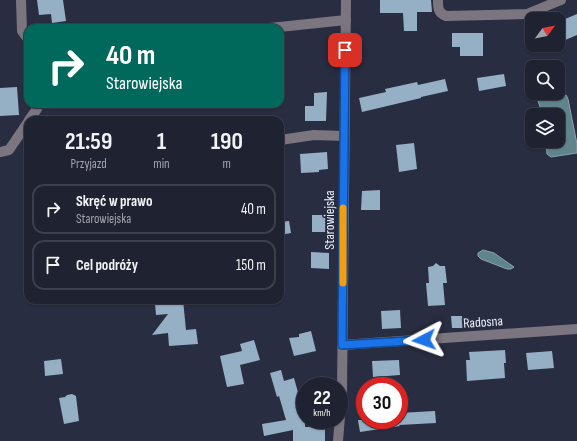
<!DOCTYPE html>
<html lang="pl">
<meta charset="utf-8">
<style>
:root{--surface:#1f2231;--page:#272a39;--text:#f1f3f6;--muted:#a1a4ab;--line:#3c3f4d}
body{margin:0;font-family:"Sofia Sans Condensed",sans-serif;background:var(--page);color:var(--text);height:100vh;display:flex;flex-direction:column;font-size:15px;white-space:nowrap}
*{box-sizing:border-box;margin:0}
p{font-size:13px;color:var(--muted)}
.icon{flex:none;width:22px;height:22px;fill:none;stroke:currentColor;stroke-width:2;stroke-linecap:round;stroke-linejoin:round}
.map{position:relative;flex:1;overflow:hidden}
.details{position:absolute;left:24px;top:116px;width:260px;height:188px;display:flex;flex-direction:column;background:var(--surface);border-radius:12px;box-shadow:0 1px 3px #0004,0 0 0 1px var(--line)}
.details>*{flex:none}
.hud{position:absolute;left:24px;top:24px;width:260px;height:84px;border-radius:12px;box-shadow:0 1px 3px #0004,0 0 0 1px var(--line);background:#00695c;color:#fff;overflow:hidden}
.needle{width:26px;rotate:58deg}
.controls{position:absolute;left:525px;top:12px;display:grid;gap:8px}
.controls a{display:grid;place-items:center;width:40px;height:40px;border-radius:8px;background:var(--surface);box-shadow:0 1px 3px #0004,0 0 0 1px var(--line);font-size:20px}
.speed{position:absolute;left:296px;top:377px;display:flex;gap:8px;font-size:20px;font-weight:700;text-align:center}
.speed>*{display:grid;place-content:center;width:52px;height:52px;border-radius:50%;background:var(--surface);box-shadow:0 1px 3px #0004,0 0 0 1px var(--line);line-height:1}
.speed small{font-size:10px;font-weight:400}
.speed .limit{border:6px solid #d22;background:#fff;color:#111}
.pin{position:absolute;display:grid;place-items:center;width:34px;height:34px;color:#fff;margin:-17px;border-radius:8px;box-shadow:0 2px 6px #0006}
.me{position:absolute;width:44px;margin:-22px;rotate:266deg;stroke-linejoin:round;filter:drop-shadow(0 0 3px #0008)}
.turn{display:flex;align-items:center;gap:14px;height:84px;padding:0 16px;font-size:18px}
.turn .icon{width:52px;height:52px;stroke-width:2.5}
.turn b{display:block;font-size:28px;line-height:34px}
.eta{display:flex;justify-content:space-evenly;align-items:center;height:68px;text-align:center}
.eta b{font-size:24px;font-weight:700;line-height:28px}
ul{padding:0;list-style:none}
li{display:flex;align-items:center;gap:12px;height:50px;margin:0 8px 6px;padding:0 8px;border:2px solid var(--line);border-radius:12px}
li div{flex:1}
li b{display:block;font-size:15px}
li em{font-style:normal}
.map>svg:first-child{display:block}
</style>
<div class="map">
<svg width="577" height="441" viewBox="0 0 577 441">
<rect width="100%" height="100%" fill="#292d41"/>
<g fill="#5f848b" stroke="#89a4ad">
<path d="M566,95L568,99L577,144V153L551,157L547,154L546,141H558V115H543L538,101L540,100Z"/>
<path d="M483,250L494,253L514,267L511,269H507L481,259L478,256V253Z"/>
</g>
<g fill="#95afc5">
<path d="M37,0H63L66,21L52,23L51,14L39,15Z"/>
<path d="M380,0H431L432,12H417V31H404L403,13H380Z"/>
<path d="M577,14V35L563,41L558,29V22Z"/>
<path d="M452,33H483V56H460V47H452Z"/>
<path d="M504,74L506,86L479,91L477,78Z"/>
<path d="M445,79L448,91L421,97V98L362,112L359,98L386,92L385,89L417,82L418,85Z"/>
<path d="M17,87L19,115L0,116V88Z"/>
<path d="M327,92L326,121H305V106H314V93Z"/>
<path d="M414,143L417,169L399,172L396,145Z"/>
<path d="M327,152L328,169L319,170V172L301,173L300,154Z"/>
<path d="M380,190V210H361L362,191Z"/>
<rect x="312" y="215" width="15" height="17"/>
<path d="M289,221L291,233L280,235V222Z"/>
<path d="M311,252L329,253V269L311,268Z"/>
<path d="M436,263L440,266H445L447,283H443L445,305L428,306L426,283H429L428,267L433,266Z"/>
<path d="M159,300H169V301L183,300L186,330L196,329L198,344L169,346L168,333L152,335L168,314L156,315L155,303L160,302Z"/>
<path d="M400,310L401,328L382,329L381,311Z"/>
<path d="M451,316H462L464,328H452Z"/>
<path d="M311,331L316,351L294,356L289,338L299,337V334Z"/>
<path d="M254,340L260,360L240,365L244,384L227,387L220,356L242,351L240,344Z"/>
<path d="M505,350L506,363H504L505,378L467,381L466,360H470L469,352Z"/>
<path d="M552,351L554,368L528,370L526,353Z"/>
<path d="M61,359L63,374L45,376L44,361Z"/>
<path d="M399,360L400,375L373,377L372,361Z"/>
<path d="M281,370L284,381L294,378L301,403L305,402V427H325V441H293V430L264,436L262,424L286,420L279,396L277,397L270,373Z"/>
<path d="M72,394L76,396L79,421L64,424L59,398L65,397L67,395Z"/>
<path d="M435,411L436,423L399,425L400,426L360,432L358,420H399V413Z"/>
</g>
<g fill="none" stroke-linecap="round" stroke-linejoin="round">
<g stroke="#7a757f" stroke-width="10">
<path d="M21,0L22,31L28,39"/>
<path d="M438,0C438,8 438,13 446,16L527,14L561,0"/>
<path d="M270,28L346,20"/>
<path d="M29,120L37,109V104"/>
<path d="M280,140L314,135L344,136"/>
<path d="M0,152L9,150L28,122"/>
<path d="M342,345L577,329"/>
<path d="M338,441L342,392L346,0"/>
</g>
</g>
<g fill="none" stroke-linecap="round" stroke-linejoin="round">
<defs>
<path id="route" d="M345,50L342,345L424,340"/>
</defs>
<use href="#route" stroke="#114b97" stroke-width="10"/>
<use href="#route" stroke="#1a73e8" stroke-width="7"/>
<path stroke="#f59e0b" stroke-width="7" d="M343,283V208"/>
</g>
<g text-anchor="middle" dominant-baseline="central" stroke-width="4" stroke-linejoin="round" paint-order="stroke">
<g font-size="14" fill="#ecf0fd" stroke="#292d41">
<text transform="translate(329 220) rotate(-90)">Starowiejska</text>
<text transform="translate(483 322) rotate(-4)">Radosna</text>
</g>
</g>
</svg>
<div class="controls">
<a><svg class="needle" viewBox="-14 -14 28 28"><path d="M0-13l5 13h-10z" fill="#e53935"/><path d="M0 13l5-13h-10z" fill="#a1a4ab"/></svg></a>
<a><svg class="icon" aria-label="search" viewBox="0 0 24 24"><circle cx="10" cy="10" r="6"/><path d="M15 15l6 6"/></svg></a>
<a><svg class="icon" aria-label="layers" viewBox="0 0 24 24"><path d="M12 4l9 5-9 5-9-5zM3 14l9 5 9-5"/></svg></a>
</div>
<div class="speed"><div>22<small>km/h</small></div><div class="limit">30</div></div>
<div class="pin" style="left:345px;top:50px;background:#d93025"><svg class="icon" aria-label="arrive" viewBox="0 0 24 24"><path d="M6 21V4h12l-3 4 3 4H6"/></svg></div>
<svg class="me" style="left:424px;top:340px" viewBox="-20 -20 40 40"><path d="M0-17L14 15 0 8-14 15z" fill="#1a73e8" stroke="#fff" stroke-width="4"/></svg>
<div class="hud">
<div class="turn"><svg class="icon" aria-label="right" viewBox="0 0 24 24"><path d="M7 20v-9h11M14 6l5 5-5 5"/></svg><div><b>40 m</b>Starowiejska</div></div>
</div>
<section class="details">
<div class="eta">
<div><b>21:59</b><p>Przyjazd</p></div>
<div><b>1</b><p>min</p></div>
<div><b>190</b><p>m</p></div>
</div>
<ul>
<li><svg class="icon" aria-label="right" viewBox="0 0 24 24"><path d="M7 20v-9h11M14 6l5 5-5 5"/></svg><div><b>Skręć w prawo</b><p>Starowiejska</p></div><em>40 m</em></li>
<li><svg class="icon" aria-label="arrive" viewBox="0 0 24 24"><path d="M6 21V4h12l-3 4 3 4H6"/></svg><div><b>Cel podróży</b></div><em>150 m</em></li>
</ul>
</section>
</div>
